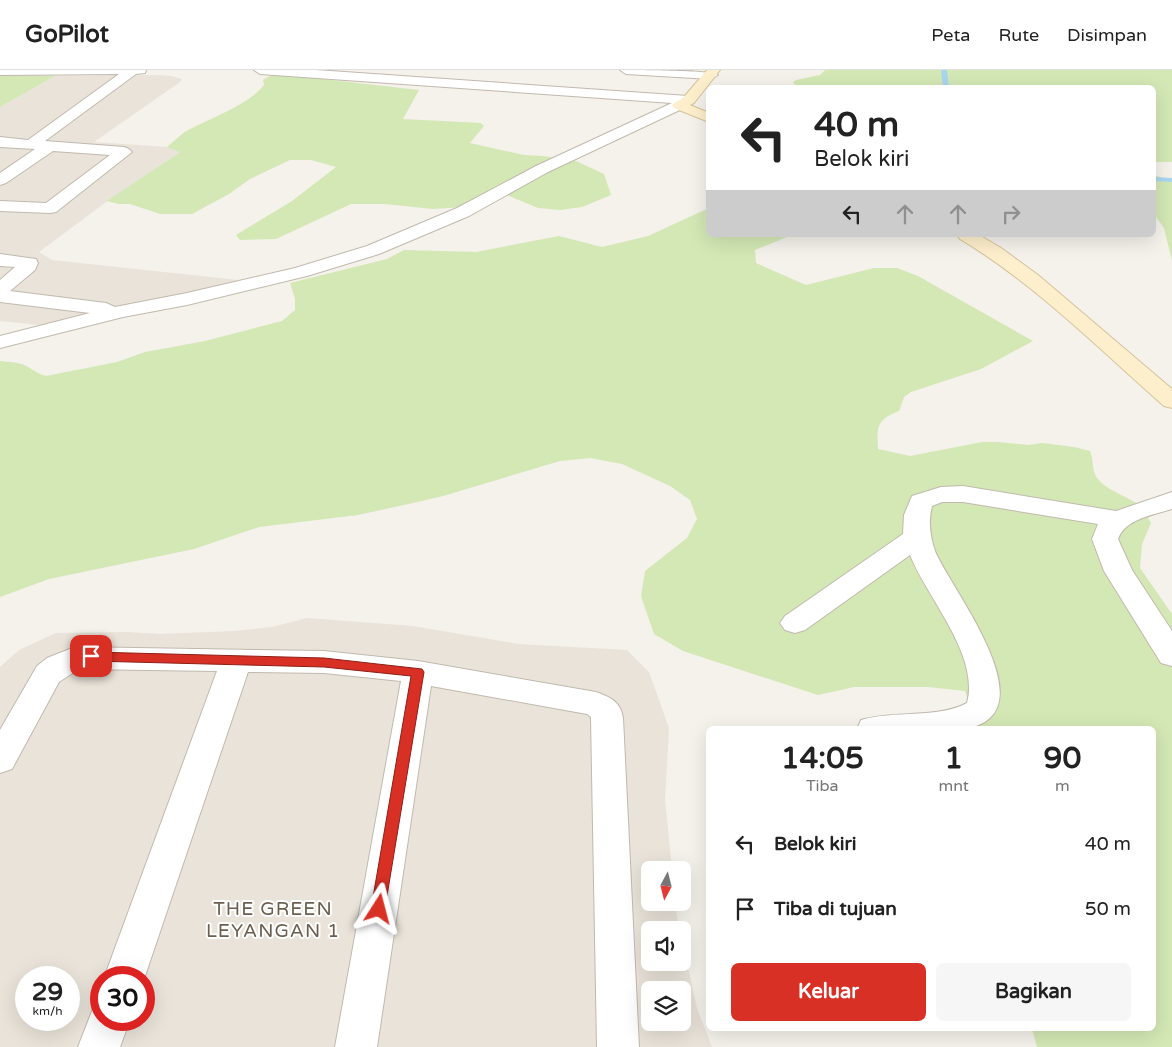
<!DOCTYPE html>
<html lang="id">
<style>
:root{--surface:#fff;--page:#f6f6f6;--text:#222;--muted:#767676;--line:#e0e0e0;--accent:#d93025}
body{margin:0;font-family:"Varela Round",sans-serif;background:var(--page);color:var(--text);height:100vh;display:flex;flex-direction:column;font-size:19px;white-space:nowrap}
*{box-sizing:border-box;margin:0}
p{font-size:16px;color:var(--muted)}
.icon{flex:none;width:28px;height:28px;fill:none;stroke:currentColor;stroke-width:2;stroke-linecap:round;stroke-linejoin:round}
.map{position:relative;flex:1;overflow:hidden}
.panel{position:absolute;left:706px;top:656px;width:450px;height:305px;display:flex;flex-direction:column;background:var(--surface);border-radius:8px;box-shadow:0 5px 20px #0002}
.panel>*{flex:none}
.guide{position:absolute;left:706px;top:15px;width:450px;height:152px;border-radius:8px;box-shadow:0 5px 20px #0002;background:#fff;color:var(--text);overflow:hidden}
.needle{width:32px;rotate:187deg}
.tools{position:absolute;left:641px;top:791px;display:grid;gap:10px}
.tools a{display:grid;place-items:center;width:50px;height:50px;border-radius:8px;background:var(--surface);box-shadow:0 5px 20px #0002;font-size:25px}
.speed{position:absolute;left:15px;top:896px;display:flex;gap:10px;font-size:25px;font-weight:700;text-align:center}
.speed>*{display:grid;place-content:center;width:65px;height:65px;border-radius:50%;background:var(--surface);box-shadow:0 5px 20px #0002;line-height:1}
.speed small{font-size:12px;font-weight:400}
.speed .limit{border:8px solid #d22;background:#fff;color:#111}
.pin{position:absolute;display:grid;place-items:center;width:42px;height:42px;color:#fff;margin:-21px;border-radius:10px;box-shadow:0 2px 8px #0006}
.me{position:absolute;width:55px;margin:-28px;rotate:9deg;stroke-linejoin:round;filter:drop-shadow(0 0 4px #0008)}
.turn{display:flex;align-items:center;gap:18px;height:105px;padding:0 25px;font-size:22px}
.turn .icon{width:65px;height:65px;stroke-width:2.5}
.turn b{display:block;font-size:35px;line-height:42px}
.lanes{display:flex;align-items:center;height:48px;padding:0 25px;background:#0003;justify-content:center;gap:25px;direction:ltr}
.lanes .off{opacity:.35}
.eta{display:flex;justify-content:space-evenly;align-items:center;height:85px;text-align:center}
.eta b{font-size:30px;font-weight:700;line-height:35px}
.button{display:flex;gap:10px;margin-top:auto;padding:10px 25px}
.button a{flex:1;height:58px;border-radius:8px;background:var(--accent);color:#fff;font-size:20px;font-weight:700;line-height:58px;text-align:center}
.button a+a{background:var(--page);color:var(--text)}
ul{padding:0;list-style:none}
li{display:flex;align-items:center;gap:15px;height:65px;padding:0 25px}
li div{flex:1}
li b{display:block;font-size:19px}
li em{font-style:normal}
header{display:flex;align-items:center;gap:30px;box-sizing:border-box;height:70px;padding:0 25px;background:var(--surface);border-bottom:1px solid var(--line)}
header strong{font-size:24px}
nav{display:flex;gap:28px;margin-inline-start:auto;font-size:18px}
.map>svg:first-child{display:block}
</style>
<header>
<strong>GoPilot</strong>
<nav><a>Peta</a><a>Rute</a><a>Disimpan</a></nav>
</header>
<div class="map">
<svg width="1172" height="977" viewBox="0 0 1172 977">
<rect width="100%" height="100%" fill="#f5f1eb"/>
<g fill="#e9e3d9" fill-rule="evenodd">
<path d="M156,5L171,6L182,9L180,12L94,72L167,77L181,81L102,135L39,182L52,190L238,210L148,233L40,255L0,251V37L55,6Z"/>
<path d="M307,548L413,556L519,574L627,580L649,602L669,658L665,729L672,800H650V832L675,833L679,860H650V892H682L683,876L697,938L712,977H0V597L19,580L56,563L127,562L160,564L234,561L272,557ZM26,908H69V950H26ZM101,908H144V950H101ZM650,920H682V952H650Z"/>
</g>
<g fill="#d3e8b5">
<path d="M0,0L5,5L55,6L0,37Z"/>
<path d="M825,0H1172V92H1154V18L796,17L793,12L796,10L820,5Z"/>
<path d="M287,5L419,20L403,49L481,53L484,56L470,73L524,85L543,86L576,91L604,104L611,125L582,137L560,140L538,138L507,125L464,137L433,139L385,134H351L276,169L240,170L236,165L292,131L336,97L311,90H290L250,109L229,124L192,144H160L130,134H119L107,131L180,82L167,77C173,72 179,66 185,62C208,49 249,35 264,15L263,10L270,6Z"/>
<path d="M1154,105L1172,111V191L1164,158L1154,144Z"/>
<path d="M709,138V165H792L755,180L756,193L806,215L874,198H897L918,206L1033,271L981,299L911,322L904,327L899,341C876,350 877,357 878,379L910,386L982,372H997L1029,375L1042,373L1074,377L1090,381C1094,390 1091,399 1097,408C1107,422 1136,429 1144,439C1147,442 1148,449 1151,453L1142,474L1140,498L1172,544V977H1037L1032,959H1154V659H974L971,638L965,621L928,617H854L818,625L683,581L654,564L641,526L645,501L687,468L697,449L690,430L670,416L622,394L590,388L560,391L443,426L413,433L358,445L259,457L194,479L49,509L0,527V291C9,292 20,292 28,297C35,301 38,304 46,306L117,292L145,282L205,271L282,251L295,240V229L290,213L387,189L404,180L476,182L559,166L602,177L648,166Z"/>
</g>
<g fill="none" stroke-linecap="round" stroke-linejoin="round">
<g fill="#a9d6ef" fill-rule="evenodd">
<path d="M941,0H947L949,18H943Z"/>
<path d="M1154,107L1172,108V112L1154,111Z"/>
</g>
<defs>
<g id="street">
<path d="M0,0H146L145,3L136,4L45,71L124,77L129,79L132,82L56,142L50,143L0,141V131L46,133L110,85L53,81L6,113L0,115V103L35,79L0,77V67L28,70L119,4L0,5Z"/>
<path d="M254,0H316L688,26L695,30L693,33L685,34L684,38L548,102L469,146L379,184L307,206L187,235L123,247L0,278V266L90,243L0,232V210L15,197L0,196V184L36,189L38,193L35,200L10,221L106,233L115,237L187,223L295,198L367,176L457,138L536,96L672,33L260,4Z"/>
<path d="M620,0C635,0 710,0 718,5L711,9L626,4Z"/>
<path d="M963,416L1116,441L1172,422V439C1153,445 1125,449 1118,469L1132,500L1172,561V596L1161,593L1104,501L1092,469L1098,454L963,432H942L932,436C928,452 930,466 935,481C950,518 1048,639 970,658C960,661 947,659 936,659C910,659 883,659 857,659L861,650C894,640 937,649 967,633C980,585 927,528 910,485L805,560L795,563L785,560L780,553L785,546L903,464L904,445L912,426L941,417Z"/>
<path d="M75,577L324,581L418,591L596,622C610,627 621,632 623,648L639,977H597L591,647L587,644L431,616L377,977H335L401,611L324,603L248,602L144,909L104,908L217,601L79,599L59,612L12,699L0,703V660L37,596L47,588Z"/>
<path d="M101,933V950H130L120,977H78L94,936Z"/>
</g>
<g id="secondary">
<path d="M707,0H720L694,33L690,35L709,43V52L674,38L672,35L684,27Z"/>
<path d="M957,165H979L1001,178L1038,205L1172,319V338L1164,336C1098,278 1035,214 960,169Z"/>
</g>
</defs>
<use href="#street" stroke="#c1b9ad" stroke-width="2"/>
<use href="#secondary" stroke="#d4c29b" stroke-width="2"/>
<use href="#street" fill="#fff" fill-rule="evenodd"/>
<use href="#secondary" fill="#fdefcc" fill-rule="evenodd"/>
</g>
<path fill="#d93025" stroke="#8d1f18" d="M91,582L324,588L422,599L424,602L384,844L379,846L373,844L371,839L411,606L324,597L91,591L86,590L84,586L86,583Z"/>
<g text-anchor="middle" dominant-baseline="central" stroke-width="4" stroke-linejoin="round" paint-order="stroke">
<g font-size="19" letter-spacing="1" fill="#6c5f50" stroke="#fff">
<text x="273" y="839">THE GREEN<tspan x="273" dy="22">LEYANGAN 1</tspan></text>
</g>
</g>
</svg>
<div class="tools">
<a><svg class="needle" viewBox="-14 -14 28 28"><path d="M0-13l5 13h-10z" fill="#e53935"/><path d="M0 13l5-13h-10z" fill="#767676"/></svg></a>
<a><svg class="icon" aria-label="sound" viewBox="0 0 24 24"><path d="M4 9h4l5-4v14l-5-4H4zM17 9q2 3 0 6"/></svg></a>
<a><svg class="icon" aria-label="layers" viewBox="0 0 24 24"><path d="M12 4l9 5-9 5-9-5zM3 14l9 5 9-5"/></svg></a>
</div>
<div class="speed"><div>29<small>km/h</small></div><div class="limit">30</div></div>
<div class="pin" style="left:91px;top:586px;background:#d93025"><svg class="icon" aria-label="arrive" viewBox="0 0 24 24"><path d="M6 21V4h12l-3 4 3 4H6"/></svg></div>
<svg class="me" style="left:379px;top:839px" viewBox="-20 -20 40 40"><path d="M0-17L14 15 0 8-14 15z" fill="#d93025" stroke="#fff" stroke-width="4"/></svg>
<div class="guide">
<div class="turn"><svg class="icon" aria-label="left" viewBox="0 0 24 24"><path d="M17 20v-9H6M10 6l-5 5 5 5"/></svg><div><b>40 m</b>Belok kiri</div></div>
<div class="lanes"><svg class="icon" aria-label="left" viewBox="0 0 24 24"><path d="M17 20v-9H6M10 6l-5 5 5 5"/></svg><svg class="icon off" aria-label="ahead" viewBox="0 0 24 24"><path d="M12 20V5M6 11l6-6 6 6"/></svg><svg class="icon off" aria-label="ahead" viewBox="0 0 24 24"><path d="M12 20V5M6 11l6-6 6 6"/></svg><svg class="icon off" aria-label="right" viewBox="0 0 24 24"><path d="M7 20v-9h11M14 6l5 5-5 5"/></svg></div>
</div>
<section class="panel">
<div class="eta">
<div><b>14:05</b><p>Tiba</p></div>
<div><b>1</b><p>mnt</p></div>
<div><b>90</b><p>m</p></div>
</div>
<ul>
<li><svg class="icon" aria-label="left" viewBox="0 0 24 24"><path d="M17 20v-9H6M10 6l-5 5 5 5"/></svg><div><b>Belok kiri</b></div><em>40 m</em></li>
<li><svg class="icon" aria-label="arrive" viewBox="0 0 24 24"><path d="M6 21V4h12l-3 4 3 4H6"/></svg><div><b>Tiba di tujuan</b></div><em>50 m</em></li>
</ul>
<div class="button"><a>Keluar</a><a>Bagikan</a></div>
</section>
</div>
